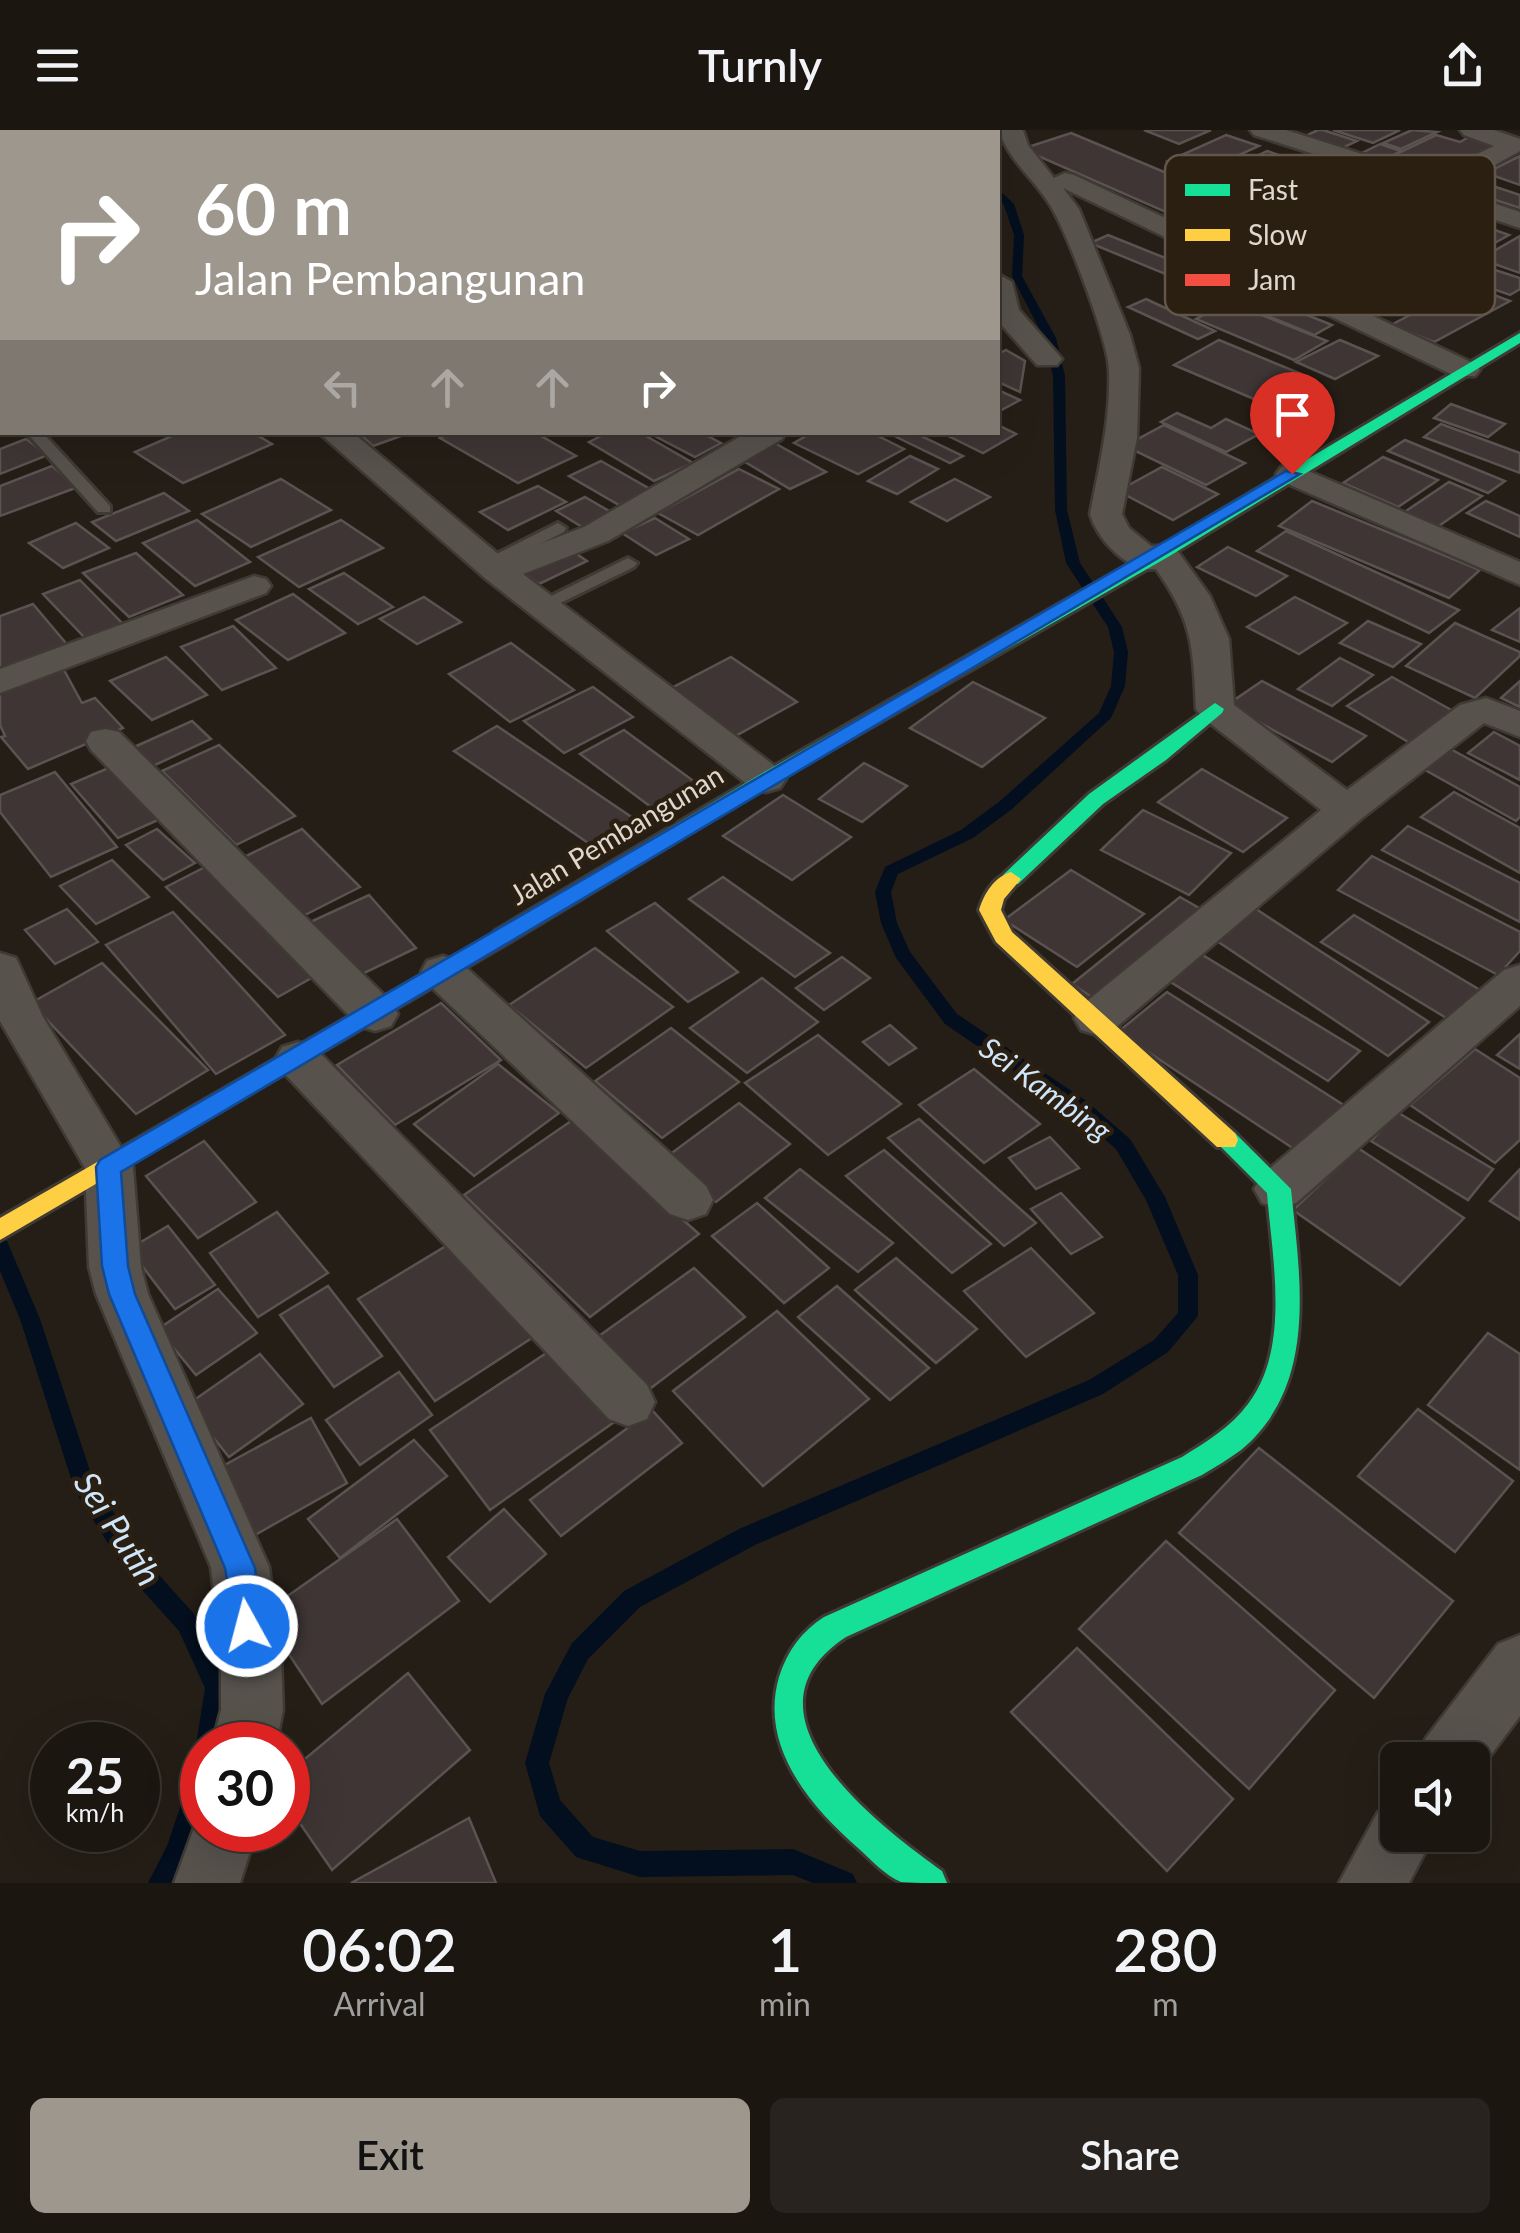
<!DOCTYPE html>
<style>
:root{--surface:#1b1610;--page:#28231e;--text:#f1f3f6;--muted:#a09f9f;--line:#393530;--accent:#9e978e}
body{margin:0;font-family:Lato,sans-serif;background:var(--page);color:var(--text);height:100vh;display:flex;flex-direction:column;font-size:38px;white-space:nowrap}
*{box-sizing:border-box;margin:0}
p{font-size:32px;color:var(--muted)}
.icon{flex:none;width:55px;height:55px;fill:none;stroke:currentColor;stroke-width:2;stroke-linecap:round;stroke-linejoin:round}
.map{position:relative;height:1753px;overflow:hidden}
.details{display:flex;flex-direction:column;background:var(--surface);flex:1}
.details>*{flex:none}
.guide{position:absolute;left:0px;top:0px;width:1000px;height:305px;box-shadow:0 10px 40px #0002,0 0 0 2px var(--line);background:#9e978e;color:#fff;overflow:hidden}
.controls{position:absolute;left:1380px;top:1612px;display:grid;gap:20px}
.controls a{display:grid;place-items:center;width:110px;height:110px;border-radius:15px;background:var(--surface);box-shadow:0 10px 40px #0002,0 0 0 2px var(--line);font-size:50px}
.speed{position:absolute;left:30px;top:1592px;display:flex;gap:20px;font-size:50px;font-weight:700;text-align:center}
.speed>*{display:grid;place-content:center;width:130px;height:130px;border-radius:50%;background:var(--surface);box-shadow:0 10px 40px #0002,0 0 0 2px var(--line);line-height:1}
.speed small{font-size:25px;font-weight:400}
.speed .limit{border:15px solid #d22;background:#fff;color:#111}
.pin{position:absolute;display:grid;place-items:center;width:85px;height:85px;color:#fff;margin:-102px -42px;border-radius:50% 50% 50% 0;rotate:-45deg;box-shadow:0 0 10px #0007}
.pin .icon{rotate:45deg}
.me{position:absolute;width:110px;margin:-55px;rotate:353deg;stroke-linejoin:round;filter:drop-shadow(0 0 8px #0008)}
.turn{display:flex;align-items:center;gap:35px;height:210px;padding:0 30px;font-size:45px}
.turn .icon{width:130px;height:130px;stroke-width:2.5}
.turn b{display:block;font-size:70px;line-height:85px}
.lanes{display:flex;align-items:center;height:95px;padding:0 30px;background:#0003;justify-content:center;gap:50px;direction:ltr}
.lanes .off{opacity:.35}
.eta{display:flex;justify-content:space-evenly;align-items:center;height:170px;text-align:center}
.eta b{font-size:60px;font-weight:600;line-height:70px}
.button{display:flex;gap:20px;margin-top:auto;padding:20px 30px}
.button a{flex:1;height:115px;border-radius:15px;background:var(--accent);color:#111;font-size:40px;font-weight:600;line-height:115px;text-align:center}
.button a+a{background:var(--page);color:var(--text)}
header{display:flex;justify-content:space-between;align-items:center;height:130px;padding:0 30px;background:var(--surface);font-size:45px;font-weight:600}
.map>svg:first-child{display:block}
</style>
<header><svg class="icon" aria-label="menu" viewBox="0 0 24 24"><path d="M4 6h16M4 12h16M4 18h16"/></svg>Turnly<svg class="icon" aria-label="share" viewBox="0 0 24 24"><path d="M12 15V3M7 8l5-5 5 5M5 13v7h14v-7"/></svg></header>
<div class="map">
<svg width="1520" height="1753" viewBox="0 0 1520 1753">
<rect width="100%" height="100%" fill="#241e16"/>
<g fill="none" stroke-linecap="round" stroke-linejoin="round">
<g fill="#030f1e" fill-rule="evenodd">
<path d="M953,0H963V2H954Z"/>
<path d="M998,59L1014,74L1024,105L1022,146L1056,208L1065,246L1067,380L1080,433L1122,497L1128,522L1125,556L1111,588L1012,679L973,708L898,744L891,762L897,793L910,822L957,884L1085,970L1130,1009L1165,1067L1198,1145V1186L1168,1222L1103,1264L755,1415L640,1477L588,1529L568,1568L549,1633L560,1670L593,1707L640,1721L793,1719L853,1744L857,1753H813L793,1745L640,1747L576,1727L540,1686L525,1633L545,1564L572,1513L624,1461L739,1399L1089,1250L1154,1210L1178,1183V1145L1146,1070L1116,1019L1071,980L945,894L896,828L881,793L875,762L885,737L961,700L1000,671L1099,583L1111,556L1114,522L1108,497L1066,433L1055,380L1053,246L1044,208L1012,146L1014,105L1004,75L998,67Z"/>
<path d="M0,1109L7,1111L40,1189L93,1350L142,1426L195,1485L225,1549L229,1557L220,1615H202V1625L196,1615L205,1558L179,1501L126,1442L75,1361L20,1189L0,1141Z"/>
<path d="M202,1636C205,1683 198,1711 175,1753H148L167,1716L193,1639Z"/>
</g>
</g>
<g fill="#3f3535" stroke="#5a5351" stroke-width="2.5">
<path d="M582,0H700L705,2H574Z"/>
<path d="M1144,0H1211L1179,14Z"/>
<path d="M1318,0H1323L1357,11L1336,21L1299,9Z"/>
<path d="M1333,0H1400L1373,13Z"/>
<path d="M1412,0L1437,2L1401,19L1383,13Z"/>
<path d="M1071,3L1329,111L1280,132L1022,19Z"/>
<path d="M1226,5L1259,16L1202,42L1168,31Z"/>
<path d="M1436,5L1460,12L1469,7L1504,18L1472,35L1451,28L1428,40L1390,27Z"/>
<path d="M1380,14L1401,21L1377,33L1356,26Z"/>
<path d="M1267,21L1297,31L1240,58L1210,48Z"/>
<path d="M1520,26V55L1486,43Z"/>
<path d="M1481,52L1520,65V78L1465,60Z"/>
<path d="M1424,75L1509,105L1469,127L1383,96Z"/>
<path d="M1108,105L1332,195L1314,205L1090,113Z"/>
<path d="M1520,106V143L1480,129Z"/>
<path d="M1495,140L1520,148V159L1510,165L1473,152Z"/>
<path d="M1467,155L1510,171L1434,212L1391,195Z"/>
<path d="M1146,169L1215,201L1198,209L1128,177Z"/>
<path d="M1229,172L1327,211L1294,230L1196,189Z"/>
<path d="M1219,210L1299,243L1254,269L1174,235Z"/>
<path d="M1340,210L1378,226L1335,249L1296,232Z"/>
<path d="M1006,220L1025,231L1020,262L998,252V224Z"/>
<path d="M998,260L1020,270L998,282Z"/>
<path d="M1451,274L1505,294L1488,307L1434,288Z"/>
<path d="M1177,283L1211,298L1226,289L1259,304L1226,322L1161,292Z"/>
<path d="M1441,294L1520,323V343L1424,307Z"/>
<path d="M998,295L1016,304L983,323L940,302H998Z"/>
<path d="M1164,295L1245,333L1206,355L1125,316Z"/>
<path d="M181,302H252L272,314L183,353L135,322Z"/>
<path d="M357,302H412L373,316Z"/>
<path d="M452,302H534L576,326L518,353L440,308Z"/>
<path d="M609,302H639L693,333L654,351L589,312Z"/>
<path d="M647,302H700L721,313L695,327Z"/>
<path d="M813,302H870L904,319L858,344L794,313Z"/>
<path d="M886,302H913L963,326L950,333Z"/>
<path d="M26,309L48,325L0,344V319Z"/>
<path d="M1405,310L1505,351L1488,363L1388,321Z"/>
<path d="M771,311L826,342L790,359L735,326Z"/>
<path d="M910,326L938,339L897,364L868,351Z"/>
<path d="M1383,327L1438,350L1398,377L1343,353Z"/>
<path d="M601,331L650,359L619,375L569,346Z"/>
<path d="M52,336L78,357L0,386V356Z"/>
<path d="M1162,337L1218,364L1173,390L1118,361Z"/>
<path d="M739,339L779,359L698,405L658,383Z"/>
<path d="M281,349L331,380L251,417L202,384Z"/>
<path d="M955,349L990,367L947,391L911,372Z"/>
<path d="M1449,352L1482,366L1433,400L1400,385Z"/>
<path d="M538,356L566,372L508,400L480,382Z"/>
<path d="M164,363L189,381L116,411L92,392Z"/>
<path d="M585,367L616,385L587,400L556,381Z"/>
<path d="M1312,371L1480,440L1449,468L1279,396Z"/>
<path d="M1486,371L1520,386V407L1467,383Z"/>
<path d="M655,388L689,409L656,425L622,403Z"/>
<path d="M197,390L250,432L195,456L143,413Z"/>
<path d="M341,390L383,418L299,457L258,427Z"/>
<path d="M76,393L109,418L63,438L29,413Z"/>
<path d="M1286,401L1459,480L1429,503L1257,421Z"/>
<path d="M1228,417L1287,446L1256,466L1197,437Z"/>
<path d="M571,420L587,431L539,454L523,443Z"/>
<path d="M136,423L183,465L129,487L83,443Z"/>
<path d="M344,443L393,477L358,494L309,459Z"/>
<path d="M80,450L123,494L86,509L43,464Z"/>
<path d="M293,464L345,503L288,530L236,490Z"/>
<path d="M424,467L461,492L417,514L380,489Z"/>
<path d="M1295,467L1347,493L1299,524L1247,497Z"/>
<path d="M33,474L70,518L0,544V486Z"/>
<path d="M1520,478V512L1492,500Z"/>
<path d="M1368,491L1421,514L1393,537L1340,513Z"/>
<path d="M1455,493L1520,522V526L1475,568L1406,536Z"/>
<path d="M233,496L276,538L222,560L181,517Z"/>
<path d="M511,513L574,560L510,592L449,544Z"/>
<path d="M166,527L207,565L152,590L110,551Z"/>
<path d="M731,527L797,572L730,609L664,562Z"/>
<path d="M1340,528L1373,545L1332,576L1298,559Z"/>
<path d="M64,540L82,573L95,568L123,598L28,639L1,607L5,606L0,595V560Z"/>
<path d="M1392,547L1455,582L1410,613L1347,576Z"/>
<path d="M1262,551L1366,606L1332,632L1227,575Z"/>
<path d="M1520,551V577L1501,568Z"/>
<path d="M973,552L1045,588L982,637L910,598Z"/>
<path d="M593,557L633,587L564,623L524,591Z"/>
<path d="M192,591L211,609L142,641L123,622Z"/>
<path d="M497,596L636,690L594,717L454,621Z"/>
<path d="M624,600L703,658L659,683L580,624Z"/>
<path d="M1494,602L1520,616V650L1468,623Z"/>
<path d="M219,615L295,686L236,715L162,641Z"/>
<path d="M1447,617L1520,657V687L1516,691L1420,637Z"/>
<path d="M120,633L169,685L118,708L71,654Z"/>
<path d="M864,633L907,656L862,692L819,669Z"/>
<path d="M1202,639L1287,688L1243,722L1158,672Z"/>
<path d="M55,642L117,717L51,747L0,682V665Z"/>
<path d="M1454,662L1520,698V743L1421,687Z"/>
<path d="M783,665L851,707L792,750L723,706Z"/>
<path d="M1143,680L1231,723L1189,765L1101,720Z"/>
<path d="M1408,696L1520,753V792L1382,720Z"/>
<path d="M157,699L195,733L163,750L126,715Z"/>
<path d="M302,699L360,757L297,789L240,729Z"/>
<path d="M1372,726L1520,802V821L1498,845L1338,760Z"/>
<path d="M112,730L149,767L96,794L60,756Z"/>
<path d="M209,735L322,842L278,867L166,757Z"/>
<path d="M1071,740L1144,784L1077,837L1004,790Z"/>
<path d="M723,747L830,823L795,847L689,769Z"/>
<path d="M369,765L416,818L354,848L308,793Z"/>
<path d="M1180,767L1206,782L1099,872L1072,854Z"/>
<path d="M655,773L738,842L688,872L607,801Z"/>
<path d="M67,779L98,812L55,834L25,800Z"/>
<path d="M1256,779L1429,892L1388,926L1214,809Z"/>
<path d="M173,782L285,905L216,944L106,815Z"/>
<path d="M1354,785L1480,860L1448,889L1321,812Z"/>
<path d="M595,818L673,877L586,938L509,875Z"/>
<path d="M1201,824L1360,921L1328,951L1169,851Z"/>
<path d="M842,827L870,848L824,880L796,858Z"/>
<path d="M102,833L208,940L136,984L31,873Z"/>
<path d="M762,848L818,892L747,943L690,898Z"/>
<path d="M1167,862L1353,981L1306,1027L1118,902Z"/>
<path d="M441,873L501,930L395,995L337,935Z"/>
<path d="M890,895L916,918L889,935L863,912Z"/>
<path d="M671,898L739,952L662,1008L595,951Z"/>
<path d="M1520,904V939L1497,925Z"/>
<path d="M818,905L901,974L828,1025L745,953Z"/>
<path d="M1475,919L1520,948V1010L1495,1033L1410,975Z"/>
<path d="M498,934L559,983L474,1046L414,994Z"/>
<path d="M974,939L1040,994L984,1033L919,975Z"/>
<path d="M739,973L790,1014L716,1072L665,1028Z"/>
<path d="M1397,982L1493,1039L1468,1070L1371,1011Z"/>
<path d="M919,989L1036,1093L1004,1116L888,1008Z"/>
<path d="M571,991L699,1104L590,1187L464,1065Z"/>
<path d="M1050,1007L1079,1038L1036,1059L1009,1028Z"/>
<path d="M204,1011L256,1072L198,1108L146,1046Z"/>
<path d="M1358,1018L1464,1088L1400,1155L1293,1080Z"/>
<path d="M884,1020L991,1114L952,1143L846,1046Z"/>
<path d="M800,1039L893,1113L858,1142L765,1068Z"/>
<path d="M1520,1039V1090L1490,1071Z"/>
<path d="M1061,1063L1102,1107L1071,1124L1031,1079Z"/>
<path d="M757,1073L829,1138L784,1173L712,1106Z"/>
<path d="M277,1082L328,1143L258,1187L210,1123Z"/>
<path d="M168,1096L215,1155L175,1179L129,1119Z"/>
<path d="M456,1110L535,1206L435,1271L358,1169Z"/>
<path d="M1031,1118L1094,1183L1026,1227L964,1161Z"/>
<path d="M896,1128L977,1199L936,1233L855,1160Z"/>
<path d="M694,1138L745,1187L635,1270L585,1216Z"/>
<path d="M328,1156L382,1226L334,1257L280,1185Z"/>
<path d="M837,1156L929,1238L890,1270L798,1187Z"/>
<path d="M218,1159L257,1203L196,1245L158,1199Z"/>
<path d="M777,1181L869,1269L763,1356L673,1261Z"/>
<path d="M1488,1203L1520,1224V1340L1428,1275Z"/>
<path d="M554,1218L617,1290L490,1380L430,1300Z"/>
<path d="M260,1224L303,1274L229,1327L187,1275Z"/>
<path d="M399,1242L432,1285L360,1335L326,1290Z"/>
<path d="M1418,1279L1513,1351L1455,1422L1358,1346Z"/>
<path d="M652,1280L682,1313L561,1406L530,1370Z"/>
<path d="M311,1288L347,1353L255,1405L221,1337Z"/>
<path d="M414,1310L447,1346L340,1428L308,1389Z"/>
<path d="M1259,1318L1453,1471L1374,1568L1179,1403Z"/>
<path d="M504,1379L546,1424L490,1472L448,1427Z"/>
<path d="M397,1389L459,1471L322,1574L262,1484Z"/>
<path d="M1166,1411L1335,1560L1249,1659L1079,1499Z"/>
<path d="M1077,1518L1233,1669L1167,1741L1011,1582Z"/>
<path d="M408,1543L470,1620L332,1740L288,1676V1643Z"/>
<path d="M469,1688L496,1753H351Z"/>
</g>
<g fill="none" stroke-linecap="round" stroke-linejoin="round">
<defs>
<g id="lane">
<path d="M279,0H293L294,2H281Z"/>
<path d="M26,302H42L110,376V382H98Z"/>
<path d="M558,393L566,398L564,402L494,437L488,438L479,433Z"/>
<path d="M628,428L637,433L634,437L548,479L542,480L533,475Z"/>
</g>
<g id="street">
<path d="M0,0H10L12,2H2V12Z"/>
<path d="M393,0H419L421,2H395Z"/>
<path d="M767,0H795L797,2H769Z"/>
<path d="M999,0H1023L1028,15L1054,48L1065,43L1074,45L1475,234L1480,240L1475,246H1455L1063,58L1079,79L1130,205L1139,238L1137,308L1122,384L1129,398L1151,416H1174L1210,466L1229,509L1234,575L1347,660L1460,575L1486,568L1520,581V607L1484,593L1361,689L1113,900L1097,905L1081,900L1074,888L1081,876L1321,680L1202,587L1196,579C1193,517 1193,491 1156,439C1128,443 1097,409 1090,384C1099,337 1111,289 1109,240C1108,210 1070,111 1054,82C1039,52 1009,33 999,0Z"/>
<path d="M1250,0H1286L1431,46L1494,16L1464,5L1460,0H1494L1520,9V21L1455,57L1430,61L1254,5Z"/>
<path d="M1450,59L1520,82V98L1441,72L1437,67Z"/>
<path d="M998,144L1012,152L1019,180L1057,223L1062,229L1057,235H1037L998,191Z"/>
<path d="M318,302H352L503,428L584,397L748,302H786L782,309L608,411L523,444L780,640L786,649L780,658L766,662L752,658L486,449Z"/>
<path d="M1292,334L1520,432V455L1281,351L1276,344L1281,337Z"/>
<path d="M254,446L266,449L271,456L266,463L0,563V539Z"/>
<path d="M105,599L119,602L391,872L398,884L391,896L375,901L359,896L91,620L86,611L91,602Z"/>
<path d="M0,823L16,828L43,887L133,1037L141,1137L148,1164L269,1437L281,1525L283,1580L276,1615H212L221,1580V1525L211,1437L96,1164L89,1137L85,1038L0,891Z"/>
<path d="M443,826L459,831L706,1056L713,1070L706,1084L688,1090L670,1084L427,853L421,842L427,831Z"/>
<path d="M1520,835V876L1296,1073L1279,1079L1262,1073L1254,1059L1262,1045L1504,840Z"/>
<path d="M298,912L314,917L647,1255L655,1272L647,1289L628,1296L609,1289L282,941L275,929L282,917Z"/>
<path d="M1520,1505V1586L1472,1650V1630H1416L1426,1608L1498,1514Z"/>
<path d="M1398,1674V1705H1434L1409,1753H1339L1378,1682Z"/>
<path d="M202,1676V1700H257L240,1753H174Z"/>
</g>
<g id="fast">
<path d="M1520,203V213L1168,427L773,653L511,811H495L492,806L495,801L759,645L1156,419Z"/>
<path d="M1215,573L1224,579L1222,583L1166,630L1103,674L1018,754H1004L1001,749L1004,744L1089,664Z"/>
<path d="M1226,1001L1235,1003L1291,1059C1300,1148 1319,1255 1241,1320C1229,1329 1215,1337 1202,1345L846,1507C730,1583 878,1695 942,1741L947,1753C933,1753 912,1753 901,1752C886,1746 870,1729 858,1718C809,1675 759,1616 779,1547C787,1521 802,1501 824,1487L1182,1327C1206,1312 1231,1297 1248,1274C1291,1218 1272,1128 1267,1063L1214,1010L1217,1003Z"/>
</g>
<g id="slow">
<path d="M1011,742L1021,749L1004,769L1001,780L1012,802L1235,1003L1238,1010L1235,1017H1217L996,812L979,780C984,764 994,747 1011,742Z"/>
<path d="M503,798L511,801L514,806L511,811L0,1110V1088Z"/>
</g>
<rect id="jam" x="0" y="68" width="2" height="8"/>
</defs>
<use href="#lane" stroke="#3f3a34" stroke-width="6"/>
<use href="#street" stroke="#3f3a34" stroke-width="5"/>
<use href="#fast" stroke="#3f3a34" stroke-width="6"/>
<use href="#slow" stroke="#3f3a34" stroke-width="6"/>
<use href="#jam" stroke="#3f3a34" stroke-width="6"/>
<use href="#lane" fill="#57524c" fill-rule="evenodd"/>
<use href="#street" fill="#57524c" fill-rule="evenodd"/>
<use href="#fast" fill="#16e098" fill-rule="evenodd"/>
<use href="#slow" fill="#ffcf43" fill-rule="evenodd"/>
<use href="#jam" fill="#f24e42" fill-rule="evenodd"/>
</g>
<path fill="#1a73e8" stroke="#114b97" stroke-width="2.5" d="M1286,341L1300,344L121,1042L128,1136L135,1164L255,1438L262,1496L258,1506L247,1511L237,1506L225,1438L109,1164L102,1136L96,1037L100,1030Z"/>
<g text-anchor="middle" dominant-baseline="central" stroke-width="9" stroke-linejoin="round" paint-order="stroke">
<g font-size="28" fill="#e0d8cf" stroke="#2a1f10">
<text transform="translate(616 704) rotate(-31)">Jalan Pembangunan</text>
</g>
<g font-size="30" font-style="italic" fill="#cfe6fa" stroke="#2a1f10">
<text transform="translate(1046 958) rotate(36)">Sei Kambing</text>
</g>
<g font-size="35" font-style="italic" fill="#cfe6fa" stroke="#2a1f10">
<text transform="translate(119 1398) rotate(57)">Sei Putih</text>
</g>
</g>
<rect x="1165" y="25" width="330" height="160" rx="15" fill="#2a1f10" stroke="#615649" stroke-width="2.5"/>
<rect x="1185" y="54" width="45" height="12" fill="#16e098"/>
<rect x="1185" y="99" width="45" height="12" fill="#ffcf43"/>
<rect x="1185" y="144" width="45" height="12" fill="#f24e42"/>
<g font-size="28" fill="#e0d8cf">
<text x="1248" y="70">Fast</text>
<text x="1248" y="115">Slow</text>
<text x="1248" y="160">Jam</text>
</g>
</svg>
<div class="controls">
<a><svg class="icon" aria-label="sound" viewBox="0 0 24 24"><path d="M4 9h4l5-4v14l-5-4H4zM17 9q2 3 0 6"/></svg></a>
</div>
<div class="speed"><div>25<small>km/h</small></div><div class="limit">30</div></div>
<div class="pin" style="left:1292px;top:344px;background:#d93025"><svg class="icon" aria-label="arrive" viewBox="0 0 24 24"><path d="M6 21V4h12l-3 4 3 4H6"/></svg></div>
<svg class="me" style="left:247px;top:1496px" viewBox="-20 -20 40 40"><circle r="17" fill="#1a73e8" stroke="#fff" stroke-width="3"/><path d="M0-11L8 9 0 5-8 9z" fill="#fff"/></svg>
<div class="guide">
<div class="turn"><svg class="icon" aria-label="right" viewBox="0 0 24 24"><path d="M7 20v-9h11M14 6l5 5-5 5"/></svg><div><b>60 m</b>Jalan Pembangunan</div></div>
<div class="lanes"><svg class="icon off" aria-label="left" viewBox="0 0 24 24"><path d="M17 20v-9H6M10 6l-5 5 5 5"/></svg><svg class="icon off" aria-label="ahead" viewBox="0 0 24 24"><path d="M12 20V5M6 11l6-6 6 6"/></svg><svg class="icon off" aria-label="ahead" viewBox="0 0 24 24"><path d="M12 20V5M6 11l6-6 6 6"/></svg><svg class="icon" aria-label="right" viewBox="0 0 24 24"><path d="M7 20v-9h11M14 6l5 5-5 5"/></svg></div>
</div>
</div>
<section class="details">
<div class="eta">
<div><b>06:02</b><p>Arrival</p></div>
<div><b>1</b><p>min</p></div>
<div><b>280</b><p>m</p></div>
</div>
<div class="button"><a>Exit</a><a>Share</a></div>
</section>
